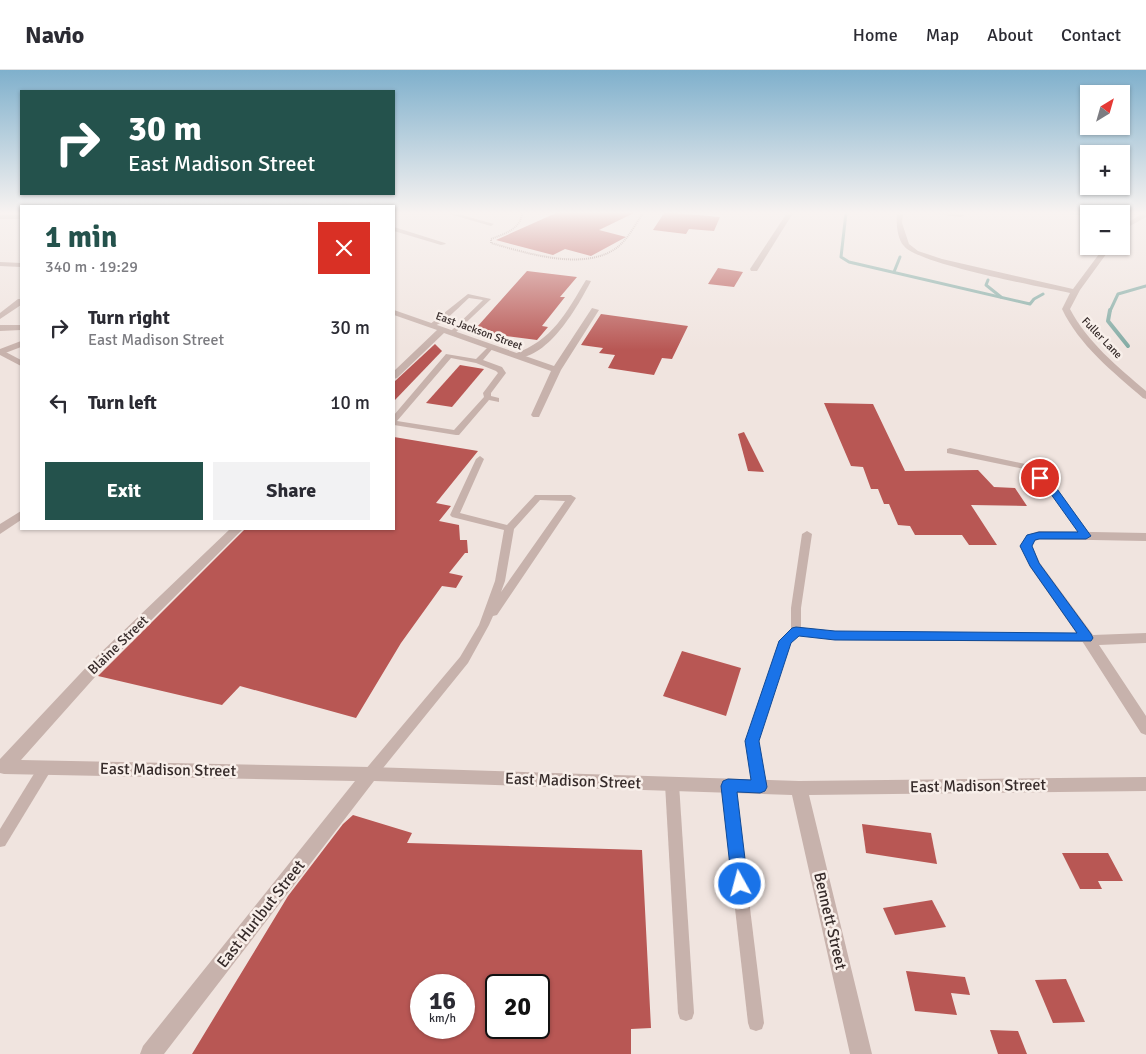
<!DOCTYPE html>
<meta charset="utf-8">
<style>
:root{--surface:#fff;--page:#f2f2f3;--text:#2b2b33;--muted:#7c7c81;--line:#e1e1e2;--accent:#24524c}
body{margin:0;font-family:Signika,sans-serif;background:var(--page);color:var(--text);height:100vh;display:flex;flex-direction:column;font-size:19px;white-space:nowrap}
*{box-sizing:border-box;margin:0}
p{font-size:16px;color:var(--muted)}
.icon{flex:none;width:28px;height:28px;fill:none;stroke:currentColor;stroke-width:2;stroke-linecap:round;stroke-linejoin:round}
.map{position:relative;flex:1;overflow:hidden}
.details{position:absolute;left:20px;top:135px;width:375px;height:325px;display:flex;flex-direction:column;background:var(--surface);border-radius:0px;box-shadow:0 1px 4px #0004}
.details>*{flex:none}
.hud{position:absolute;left:20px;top:20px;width:375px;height:105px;border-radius:0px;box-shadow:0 1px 4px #0004;background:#24524c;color:#fff;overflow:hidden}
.needle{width:32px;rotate:37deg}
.controls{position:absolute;left:1080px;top:15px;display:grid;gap:10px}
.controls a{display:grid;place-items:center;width:50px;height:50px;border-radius:0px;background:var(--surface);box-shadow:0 1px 4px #0004;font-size:25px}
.speed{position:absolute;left:410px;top:904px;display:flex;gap:10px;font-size:25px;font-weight:700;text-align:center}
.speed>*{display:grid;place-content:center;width:65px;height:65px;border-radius:50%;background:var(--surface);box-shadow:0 1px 4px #0004;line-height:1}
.speed small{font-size:12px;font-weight:400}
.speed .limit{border:2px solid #111;border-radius:8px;background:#fff;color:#111}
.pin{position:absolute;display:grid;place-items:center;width:42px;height:42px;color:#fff;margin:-21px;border:2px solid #fff;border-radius:50%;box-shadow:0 1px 5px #0007}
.me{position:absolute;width:55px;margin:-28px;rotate:353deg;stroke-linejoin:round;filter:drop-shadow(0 0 4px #0008)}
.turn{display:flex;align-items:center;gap:18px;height:105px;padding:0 25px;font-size:22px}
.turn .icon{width:65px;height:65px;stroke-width:2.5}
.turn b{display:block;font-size:35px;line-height:42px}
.round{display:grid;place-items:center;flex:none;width:52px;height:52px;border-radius:0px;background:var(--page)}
.summary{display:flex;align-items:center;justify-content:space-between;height:85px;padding:0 25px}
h1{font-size:30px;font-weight:800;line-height:38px;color:var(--accent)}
.primary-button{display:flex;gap:10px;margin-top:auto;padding:10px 25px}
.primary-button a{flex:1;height:58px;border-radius:0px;background:var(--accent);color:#fff;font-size:20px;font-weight:800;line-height:58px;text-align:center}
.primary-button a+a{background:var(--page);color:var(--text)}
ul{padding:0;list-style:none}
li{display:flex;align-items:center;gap:15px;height:75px;padding:0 25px}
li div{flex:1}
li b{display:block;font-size:19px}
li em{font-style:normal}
header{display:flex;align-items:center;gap:30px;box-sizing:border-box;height:70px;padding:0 25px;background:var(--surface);border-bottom:1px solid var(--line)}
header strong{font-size:24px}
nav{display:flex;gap:28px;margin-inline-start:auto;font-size:18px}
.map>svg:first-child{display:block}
</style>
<header>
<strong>Navio</strong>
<nav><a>Home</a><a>Map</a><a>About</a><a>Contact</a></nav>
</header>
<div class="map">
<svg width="1146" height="984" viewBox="0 0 1146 984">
<rect width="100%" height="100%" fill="#f0e4df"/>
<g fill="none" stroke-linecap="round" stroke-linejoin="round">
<g stroke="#81aaa3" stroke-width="3">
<path d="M846,143L841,187L849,192L1030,234L1034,229L1043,224"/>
<path d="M1072,143L1089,144"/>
<path d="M894,202L900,187"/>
<path d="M988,210L986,215L1001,227"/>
<path d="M1110,241L1118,224L1146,216"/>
</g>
<path stroke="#81aaa3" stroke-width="4" d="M1110,240L1108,251L1128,276"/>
</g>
<g fill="#b85754" fill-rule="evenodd">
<path d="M556,143H634L599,160L626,167L591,186L565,179L553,185L496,170Z"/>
<path d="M664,143H673L720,147L714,161L689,159L686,164L653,160Z"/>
<path d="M718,198L743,202L734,217L708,214Z"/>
<path d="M527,201L577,207L560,227H565L542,256L548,257L537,270L483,263L477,257Z"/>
<path d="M601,244L688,256L672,289L662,288L654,305L608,298L615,285L599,283L603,278L581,275Z"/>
<path d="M435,274L442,281L394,331V312Z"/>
<path d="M460,295L484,299L452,337L426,333Z"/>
<path d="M824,333L873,334L905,401L978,400L994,417L1015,418L1027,436L971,435L997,475H969L962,465H915L910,456L898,455L889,434H884L878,419H871L863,397L851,396Z"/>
<path d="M744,362L764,402L748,401L738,364Z"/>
<path d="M394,367L478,381L436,433L451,436L439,451L459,455L460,470H467L468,483H465L449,503L463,506L456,518L442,516L401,573L356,648L240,616L222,635L98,606L245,459H394Z"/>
<path d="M682,581L741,598L726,646L663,626Z"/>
<path d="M353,745L412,763L407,773L642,780L651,958L631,959V984H192L288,826L343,754ZM421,915H464V958H421ZM496,915H539V958H496Z"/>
<path d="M862,754L931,763L937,794L866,783Z"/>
<path d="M1062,783H1108L1123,811H1098L1102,819H1080Z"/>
<path d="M932,830L946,857L895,865L883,838Z"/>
<path d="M906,901L965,907L970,925L951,923L957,945L915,941Z"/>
<path d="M1066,909L1085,952L1053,953L1035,910Z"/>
<path d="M990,960L1018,961L1027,984H998Z"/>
</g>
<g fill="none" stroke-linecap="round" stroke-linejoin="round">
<path stroke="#b29c96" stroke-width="2" stroke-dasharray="1 1" stroke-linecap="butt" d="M522,143C521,159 504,164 491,169V173C526,183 582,201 615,179C627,171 635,155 643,143"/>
<g fill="#c7b2ac" fill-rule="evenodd">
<path d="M446,143H454L494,154L491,156Z"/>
<path d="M394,157L445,173L446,174L441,175L394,161Z"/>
<path d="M586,210L591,211C578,236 548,290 514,288V284C553,270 566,243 586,210Z"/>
<path d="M468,224L491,229L454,264L449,263L483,230L469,228C460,236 440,258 429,257V255Z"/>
<path d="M489,276L494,277L483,290L502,297L506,303L491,323V326L499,328V332L489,330L459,365H456L394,355V345L446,284L476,289ZM451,288L476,293L496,301L498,303L483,323L484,327L454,360L397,351Z"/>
<path d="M950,378L1030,395L1055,416L1091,466L1086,469L1083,468L1049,420L1024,399L947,383V379Z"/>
<path d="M480,386L484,389L460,443L507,455L535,425H571L576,428L497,545L493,546L489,555L468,593L375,708L370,710L365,708L363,704L365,700L460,587L479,555L495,511L504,460L452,447L450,445L476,389ZM540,430L565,431L501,522L505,511L514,459Z"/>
<path d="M807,461L812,464L801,538V558L835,562L1086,564L1090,565L1092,568L1090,571L1086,572L835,570L798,565L790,573L758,671L767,717L765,721L760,723L755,721L746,671L779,571L791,560V538L802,464Z"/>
<path d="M45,693L50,694L51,698L50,702L5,776L0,777V759L40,694Z"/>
<path d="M672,708L677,710L679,714L694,943L692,949L686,951L680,949L678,943L665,714L667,710Z"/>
<path d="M728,709L733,711L735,715L764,953L762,959L756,961L750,959L748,953L721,715L723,711Z"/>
</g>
<g fill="#c7b2ac" fill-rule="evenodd">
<path d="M787,143H793L757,201H751L750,199Z"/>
<path d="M897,143H903L902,153L909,174L918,181L942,189L1073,219L1105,176H1112L1080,220L1070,239C1087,272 1118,297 1146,321V329L1143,328C1113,302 1079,275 1062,239L1070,223C1042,217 918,194 904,176C897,169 896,152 897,143Z"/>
<path d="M930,143H955L964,145L961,147Z"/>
<path d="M1144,143H1146V147L1121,161V156Z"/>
<rect x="0" y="145" width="21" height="4"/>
<path d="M0,192L21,193V197L0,196Z"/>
<path d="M18,229H21V235L0,249V243Z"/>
<path d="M592,238L599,240L561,300L539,347H533L531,345L551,301L444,263L397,308L394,309V301L437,260L394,245V240L554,296Z"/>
<path d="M0,255H21V260L0,261Z"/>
<path d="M0,279L21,290V296L0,285Z"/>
<path d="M21,441V450L0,464V454Z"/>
<path d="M230,459H243L103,598L21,690L370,697L799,711L1146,707V721L809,725L872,984H850L792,725L374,711L164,984H140L143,976L355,711L4,704L0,703V689L93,590Z"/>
<path d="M1039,461L1146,463V471L1040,469L1035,471L1032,476L1040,493L1093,565L1146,563V573L1099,575L1146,646V665L1141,663L1084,574L1030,497L1020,476L1027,465Z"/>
</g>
<path fill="#c7b2ac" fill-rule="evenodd" d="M21,271V277L0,285V279Z"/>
</g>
<linearGradient id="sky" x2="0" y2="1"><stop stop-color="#7fb0cc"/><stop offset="0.51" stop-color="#f8f3f1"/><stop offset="1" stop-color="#f8f3f1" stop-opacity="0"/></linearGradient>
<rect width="1146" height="280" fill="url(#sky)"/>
<path fill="#1a73e8" stroke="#114b97" d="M1040,405L1055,416L1091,466L1086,469H1039L1035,470L1032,476L1039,493L1091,564L1093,568L1091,571L835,570L799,566L791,573L759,671L767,717L765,721L760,723L737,722L748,814L746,820L740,822L734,820L732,814L721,716L723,711L728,709L751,710L745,671L779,571L792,558L796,557L835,561L1077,563L1030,496L1020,476L1027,465L1039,462H1078L1048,420L1034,408Z"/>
<g text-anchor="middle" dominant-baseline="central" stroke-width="5" stroke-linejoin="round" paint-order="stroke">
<g font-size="11" fill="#362b2a" stroke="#f8efea">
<text transform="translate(479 261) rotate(20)">East Jackson Street</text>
<text transform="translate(1102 268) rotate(46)">Fuller Lane</text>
</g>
<g font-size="14" fill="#362b2a" stroke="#f8efea">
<text transform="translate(118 575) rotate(-44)">Blaine Street</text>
</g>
<g font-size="16" fill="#362b2a" stroke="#f8efea">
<text transform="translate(168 700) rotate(1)">East Madison Street</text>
<text transform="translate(573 711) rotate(2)">East Madison Street</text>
<text transform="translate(978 716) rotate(-1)">East Madison Street</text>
<text transform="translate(261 844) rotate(-52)">East Hurlbut Street</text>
<text transform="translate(830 851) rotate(77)">Bennett Street</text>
</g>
</g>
</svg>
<div class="controls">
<a><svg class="needle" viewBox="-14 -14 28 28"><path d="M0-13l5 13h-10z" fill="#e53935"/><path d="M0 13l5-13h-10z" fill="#7c7c81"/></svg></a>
<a>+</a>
<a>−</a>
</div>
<div class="speed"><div>16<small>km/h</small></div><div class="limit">20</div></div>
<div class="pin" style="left:1040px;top:408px;background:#d93025"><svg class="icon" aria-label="arrive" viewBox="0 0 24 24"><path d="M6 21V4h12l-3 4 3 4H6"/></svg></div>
<svg class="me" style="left:740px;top:814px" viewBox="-20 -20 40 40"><circle r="17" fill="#1a73e8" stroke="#fff" stroke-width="3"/><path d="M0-11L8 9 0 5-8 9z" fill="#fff"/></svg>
<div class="hud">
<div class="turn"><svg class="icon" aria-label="right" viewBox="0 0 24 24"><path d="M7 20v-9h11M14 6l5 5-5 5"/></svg><div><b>30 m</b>East Madison Street</div></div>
</div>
<section class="details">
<div class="summary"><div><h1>1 min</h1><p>340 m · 19:29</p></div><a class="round" style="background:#d93025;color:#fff"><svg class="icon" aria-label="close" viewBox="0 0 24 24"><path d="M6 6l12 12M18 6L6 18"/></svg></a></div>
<ul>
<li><svg class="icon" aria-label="right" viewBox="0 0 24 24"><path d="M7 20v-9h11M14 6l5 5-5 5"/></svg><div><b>Turn right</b><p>East Madison Street</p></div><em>30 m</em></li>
<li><svg class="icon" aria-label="left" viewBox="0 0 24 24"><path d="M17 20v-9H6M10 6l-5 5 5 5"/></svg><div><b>Turn left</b></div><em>10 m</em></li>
</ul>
<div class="primary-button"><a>Exit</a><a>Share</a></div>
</section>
</div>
